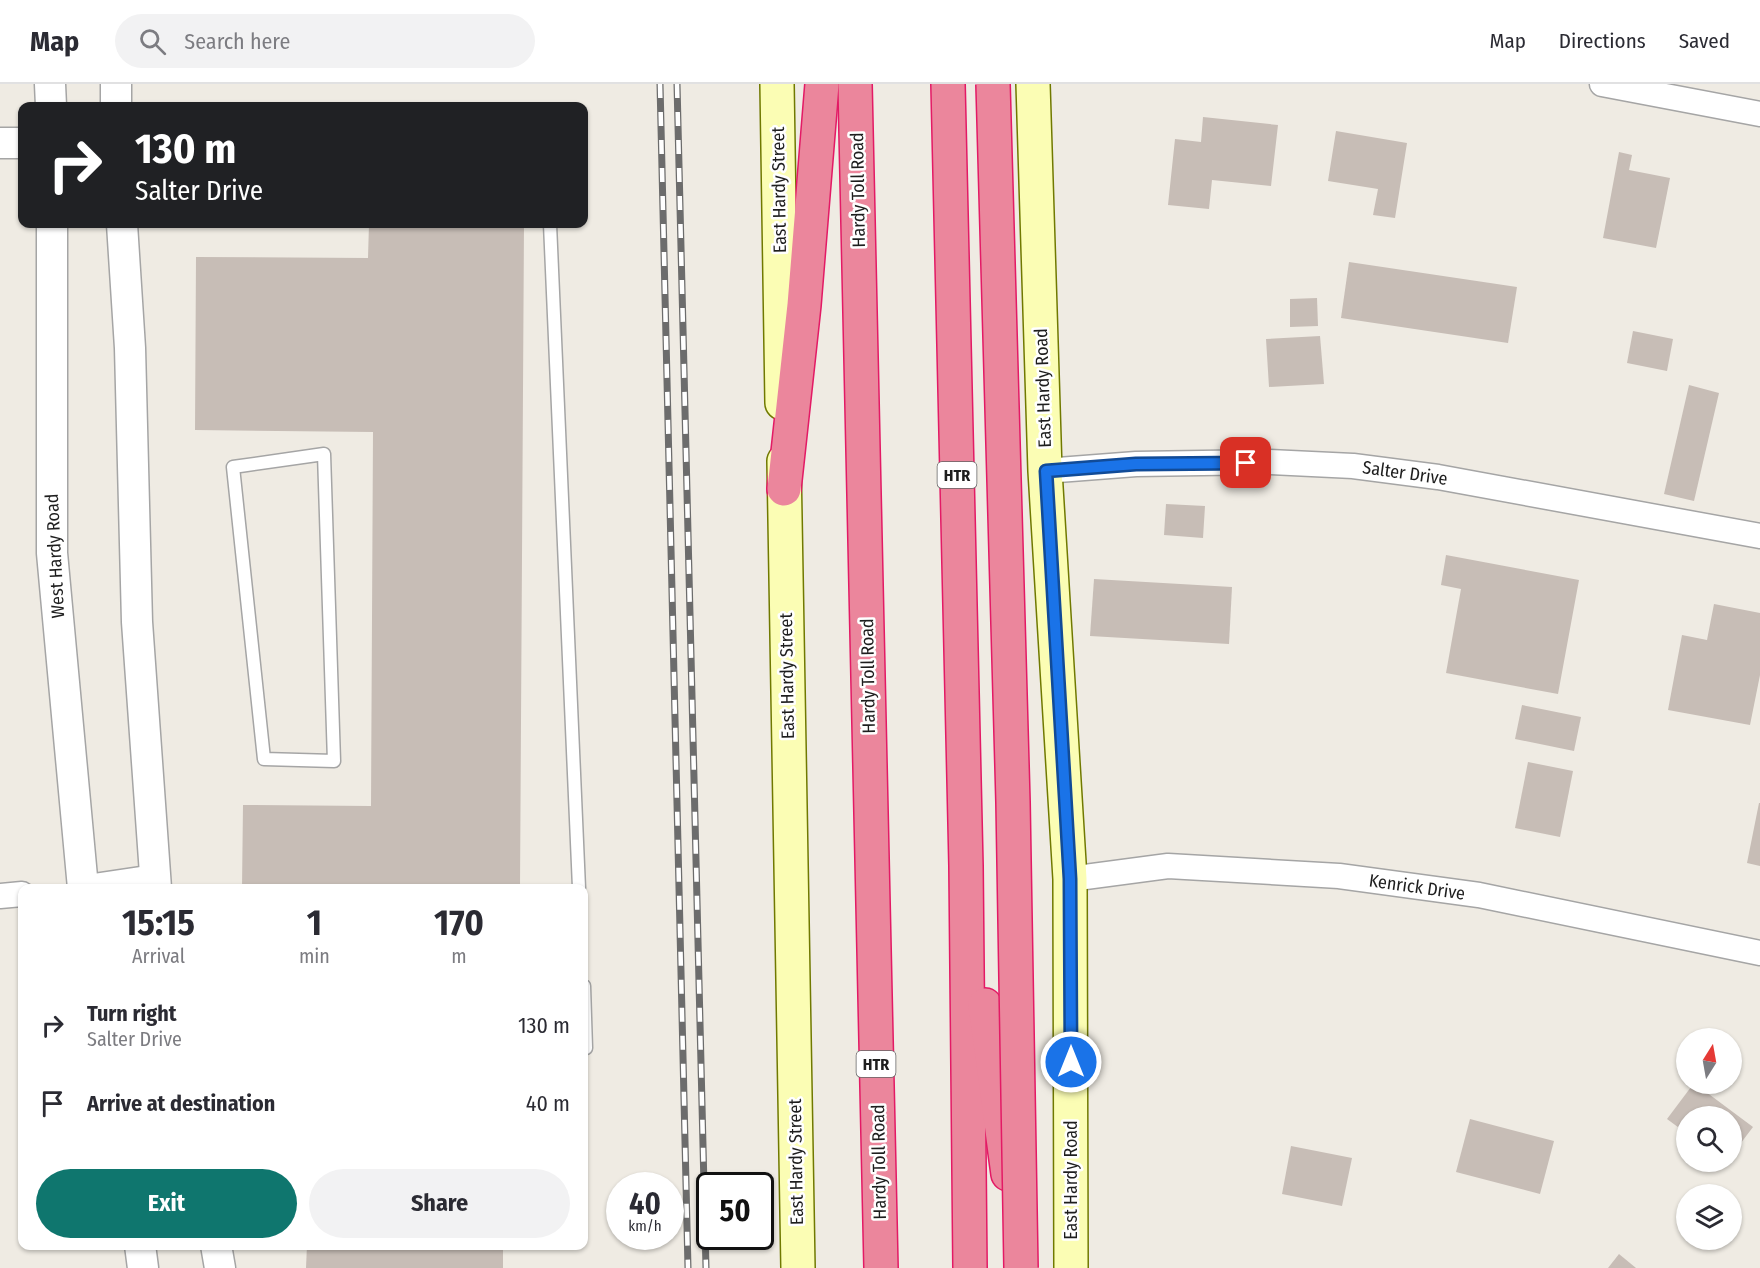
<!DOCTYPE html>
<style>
:root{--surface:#fff;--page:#f2f2f3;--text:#2b2b33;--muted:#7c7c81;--line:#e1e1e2;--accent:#0f766e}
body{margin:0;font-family:"Fira Sans Condensed",sans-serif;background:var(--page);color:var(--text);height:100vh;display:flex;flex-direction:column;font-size:22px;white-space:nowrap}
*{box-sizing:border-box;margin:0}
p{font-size:20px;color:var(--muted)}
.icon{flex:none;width:33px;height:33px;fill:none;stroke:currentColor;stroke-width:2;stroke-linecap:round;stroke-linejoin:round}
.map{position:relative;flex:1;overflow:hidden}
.panel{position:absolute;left:18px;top:800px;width:570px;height:366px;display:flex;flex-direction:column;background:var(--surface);border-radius:12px;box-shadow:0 2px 4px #0004}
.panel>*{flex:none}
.top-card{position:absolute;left:18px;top:18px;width:570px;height:126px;border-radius:12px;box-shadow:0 2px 4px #0004;background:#202124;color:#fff;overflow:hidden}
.needle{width:39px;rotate:11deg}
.tools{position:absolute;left:1676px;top:944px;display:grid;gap:12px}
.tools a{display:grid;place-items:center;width:66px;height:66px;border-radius:50%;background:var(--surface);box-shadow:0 2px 4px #0004;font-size:30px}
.speed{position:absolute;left:606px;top:1088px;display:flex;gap:12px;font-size:30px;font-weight:700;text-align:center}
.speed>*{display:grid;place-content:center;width:78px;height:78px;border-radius:50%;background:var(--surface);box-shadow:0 2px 4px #0004;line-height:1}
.speed small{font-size:15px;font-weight:400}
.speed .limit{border:3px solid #111;border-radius:9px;background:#fff;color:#111}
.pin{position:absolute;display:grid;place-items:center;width:51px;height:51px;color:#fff;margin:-26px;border-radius:12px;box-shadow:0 3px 9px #0006}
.me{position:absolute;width:66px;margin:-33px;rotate:0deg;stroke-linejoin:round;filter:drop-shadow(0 0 4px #0008)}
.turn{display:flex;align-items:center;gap:21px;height:126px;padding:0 18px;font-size:27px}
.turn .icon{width:78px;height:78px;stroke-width:2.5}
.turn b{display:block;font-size:42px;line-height:51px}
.eta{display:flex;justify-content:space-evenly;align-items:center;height:102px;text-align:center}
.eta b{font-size:36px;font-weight:700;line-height:42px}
.button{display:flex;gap:12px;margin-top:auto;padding:12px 18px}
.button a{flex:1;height:69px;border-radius:36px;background:var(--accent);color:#fff;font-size:24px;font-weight:700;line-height:69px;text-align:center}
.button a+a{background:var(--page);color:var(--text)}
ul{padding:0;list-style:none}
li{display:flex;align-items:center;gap:18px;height:78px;padding:0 18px}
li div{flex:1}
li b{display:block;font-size:22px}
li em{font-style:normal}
header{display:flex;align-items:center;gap:36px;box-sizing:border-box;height:84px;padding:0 30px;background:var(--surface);border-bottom:2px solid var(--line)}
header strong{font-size:28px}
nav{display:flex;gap:33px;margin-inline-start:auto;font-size:21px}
.search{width:420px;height:54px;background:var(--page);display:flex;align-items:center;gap:15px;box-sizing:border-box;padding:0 21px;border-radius:33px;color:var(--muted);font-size:22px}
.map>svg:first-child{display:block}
</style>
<header>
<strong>Map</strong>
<div class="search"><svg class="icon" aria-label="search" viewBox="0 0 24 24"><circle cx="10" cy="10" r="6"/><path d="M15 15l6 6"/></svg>Search here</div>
<nav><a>Map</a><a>Directions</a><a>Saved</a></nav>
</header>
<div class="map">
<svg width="1760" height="1184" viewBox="0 0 1760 1184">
<rect width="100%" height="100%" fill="#efebe3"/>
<g fill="#c7bdb6">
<path d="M1203,33L1278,41L1271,102L1212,96L1209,125L1168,121L1175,55L1201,58Z"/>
<path d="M1336,47L1407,59L1395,134L1373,131L1378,105L1328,97Z"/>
<path d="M1619,68L1632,71L1629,86L1670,94L1656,164L1603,154Z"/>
<path d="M369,140H524L520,804H242L243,721L371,722L373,348L195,346L196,173L368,174Z"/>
<path d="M1349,178L1517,203L1508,259L1341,234Z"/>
<path d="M1317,214L1318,242L1290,243V215Z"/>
<path d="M1633,247L1673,255L1667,287L1627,279Z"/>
<path d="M1320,252L1324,300L1269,303L1266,255Z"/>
<path d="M1689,301L1719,309L1694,417L1664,410Z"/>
<path d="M1166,420L1205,422L1203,454L1164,451Z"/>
<path d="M1446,471L1579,496L1558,610L1446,589L1461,505L1441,501Z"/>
<path d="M1094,495L1232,503L1229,560L1090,552Z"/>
<path d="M1714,520L1760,529V591L1750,641L1668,626L1682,551L1707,556Z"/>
<path d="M1522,621L1581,633L1574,667L1515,655Z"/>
<path d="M1528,678L1573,687L1560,753L1515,744Z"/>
<path d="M1759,719H1760V782L1747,779Z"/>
<path d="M1694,999L1753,1043L1731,1072V1032H1686V1049L1667,1035Z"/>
<path d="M1470,1035L1554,1057L1540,1110L1456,1088Z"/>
<path d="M1291,1062L1352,1074L1342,1122L1282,1110Z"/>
<path d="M307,1161H503V1184H306Z"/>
<path d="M1619,1170L1636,1184H1608Z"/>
</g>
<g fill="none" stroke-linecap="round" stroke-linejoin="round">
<defs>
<g id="service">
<path d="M550,140L579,804"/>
<path d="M324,370L334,677L264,675L233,383Z"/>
<path d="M584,902L586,964"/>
</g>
<g id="minor">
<path d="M1602,0L1760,30"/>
<path d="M1045,387L1136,380L1268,378L1353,382L1438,393L1760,452"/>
<path d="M1070,795L1168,782L1339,792L1479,811L1760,869"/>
<path d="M80,804L154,793"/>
<path d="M0,812L22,810"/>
</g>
<g id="tertiary">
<path d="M50,0L51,22"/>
<path d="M116,0V22"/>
<path d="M0,59H22"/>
<path d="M52,140V469L83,804"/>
<path d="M122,140L130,264L137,538L156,804"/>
<path d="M140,1161L143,1184"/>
<path d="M216,1161L220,1184"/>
</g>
<g id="secondary">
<path d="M777,0L782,319"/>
<path d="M1033,0L1045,387L1070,795L1071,1184"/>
<path d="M784,377L798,1184"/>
</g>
<g id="motorway">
<path d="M855,0L881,1184"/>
<path d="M948,0L966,782L970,1184"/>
<path d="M784,405L804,221L822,0"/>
<path d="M985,921L1008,1090"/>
</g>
</defs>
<use href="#service" stroke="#a5a5a5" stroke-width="15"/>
<use href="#minor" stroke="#a5a5a5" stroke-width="27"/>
<use href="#tertiary" stroke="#a5a5a5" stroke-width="33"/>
<use href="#secondary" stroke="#707900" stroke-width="36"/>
<use href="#motorway" stroke="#e31a65" stroke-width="36"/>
<use href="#service" stroke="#fff" stroke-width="12"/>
<use href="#minor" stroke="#fff" stroke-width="24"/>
<use href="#tertiary" stroke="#fff" stroke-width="30"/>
<use href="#secondary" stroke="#fbfdb4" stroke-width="33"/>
<use href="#motorway" stroke="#eb869c" stroke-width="33"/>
<defs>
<g id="rail">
<path d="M660,0L688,1184"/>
<path d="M677,0L706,1184"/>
</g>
</defs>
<use href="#rail" stroke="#6c6c6c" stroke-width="7"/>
<use href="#rail" stroke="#fff" stroke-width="4.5" stroke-dasharray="14" stroke-linecap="butt"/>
<defs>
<path id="motorway-bridge" d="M993,0L1013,718L1021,1184"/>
</defs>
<use href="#motorway-bridge" stroke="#e31a65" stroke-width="36" stroke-linecap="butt"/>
<use href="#motorway-bridge" stroke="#eb869c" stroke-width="33"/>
</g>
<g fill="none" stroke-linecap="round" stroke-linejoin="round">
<defs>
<path id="route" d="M1071,978L1070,795L1046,387L1136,380L1246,379"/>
</defs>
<use href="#route" stroke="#114b97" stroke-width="15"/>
<use href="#route" stroke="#1a73e8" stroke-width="10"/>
</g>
<g text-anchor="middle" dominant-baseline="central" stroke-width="5" stroke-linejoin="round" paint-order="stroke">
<g fill="#fff" stroke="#626262" stroke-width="1.5">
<rect x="937.5" y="378" width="39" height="26" rx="4.5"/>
<rect x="856.5" y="967" width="39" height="26" rx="4.5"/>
</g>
<g font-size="16" font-weight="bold" fill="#1e1e1e">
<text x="957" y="391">HTR</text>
<text x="876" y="980">HTR</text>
</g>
<g font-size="18" fill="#1e1e1e" stroke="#fff">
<text transform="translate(779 106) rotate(-91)">East Hardy Street</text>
<text transform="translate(858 106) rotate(-91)">Hardy Toll Road</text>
<text transform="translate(1043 304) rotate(-92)">East Hardy Road</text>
<text transform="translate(1405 389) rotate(8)">Salter Drive</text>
<text transform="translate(55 472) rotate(-93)">West Hardy Road</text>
<text transform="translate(787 592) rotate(-91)">East Hardy Street</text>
<text transform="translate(868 592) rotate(-91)">Hardy Toll Road</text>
<text transform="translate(1417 803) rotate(8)">Kenrick Drive</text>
<text transform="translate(796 1078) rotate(-91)">East Hardy Street</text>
<text transform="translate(879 1078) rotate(-91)">Hardy Toll Road</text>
<text transform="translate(1071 1096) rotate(-90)">East Hardy Road</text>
</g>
</g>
</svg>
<div class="tools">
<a><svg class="needle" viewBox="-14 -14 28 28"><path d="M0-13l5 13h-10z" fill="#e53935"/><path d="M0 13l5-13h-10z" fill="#7c7c81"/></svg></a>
<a><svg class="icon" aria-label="search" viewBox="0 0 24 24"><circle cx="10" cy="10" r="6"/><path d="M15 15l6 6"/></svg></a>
<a><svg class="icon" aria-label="layers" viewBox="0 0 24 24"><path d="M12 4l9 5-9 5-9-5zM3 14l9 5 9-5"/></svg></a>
</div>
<div class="speed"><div>40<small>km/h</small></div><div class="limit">50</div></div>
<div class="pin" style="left:1246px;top:379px;background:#d93025"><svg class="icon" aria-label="arrive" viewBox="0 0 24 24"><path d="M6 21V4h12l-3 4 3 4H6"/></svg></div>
<svg class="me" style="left:1071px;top:978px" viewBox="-20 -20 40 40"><circle r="17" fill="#1a73e8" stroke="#fff" stroke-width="3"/><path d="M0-11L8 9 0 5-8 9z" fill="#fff"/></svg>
<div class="top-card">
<div class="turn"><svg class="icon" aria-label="right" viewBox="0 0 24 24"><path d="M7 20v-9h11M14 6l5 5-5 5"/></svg><div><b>130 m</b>Salter Drive</div></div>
</div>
<section class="panel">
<div class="eta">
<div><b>15:15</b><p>Arrival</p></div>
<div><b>1</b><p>min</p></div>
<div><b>170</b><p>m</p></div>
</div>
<ul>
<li><svg class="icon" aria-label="right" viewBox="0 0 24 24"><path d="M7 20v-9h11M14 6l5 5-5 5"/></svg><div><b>Turn right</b><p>Salter Drive</p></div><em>130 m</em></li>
<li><svg class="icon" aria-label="arrive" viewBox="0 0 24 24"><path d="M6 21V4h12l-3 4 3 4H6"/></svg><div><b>Arrive at destination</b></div><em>40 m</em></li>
</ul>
<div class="button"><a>Exit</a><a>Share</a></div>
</section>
</div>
